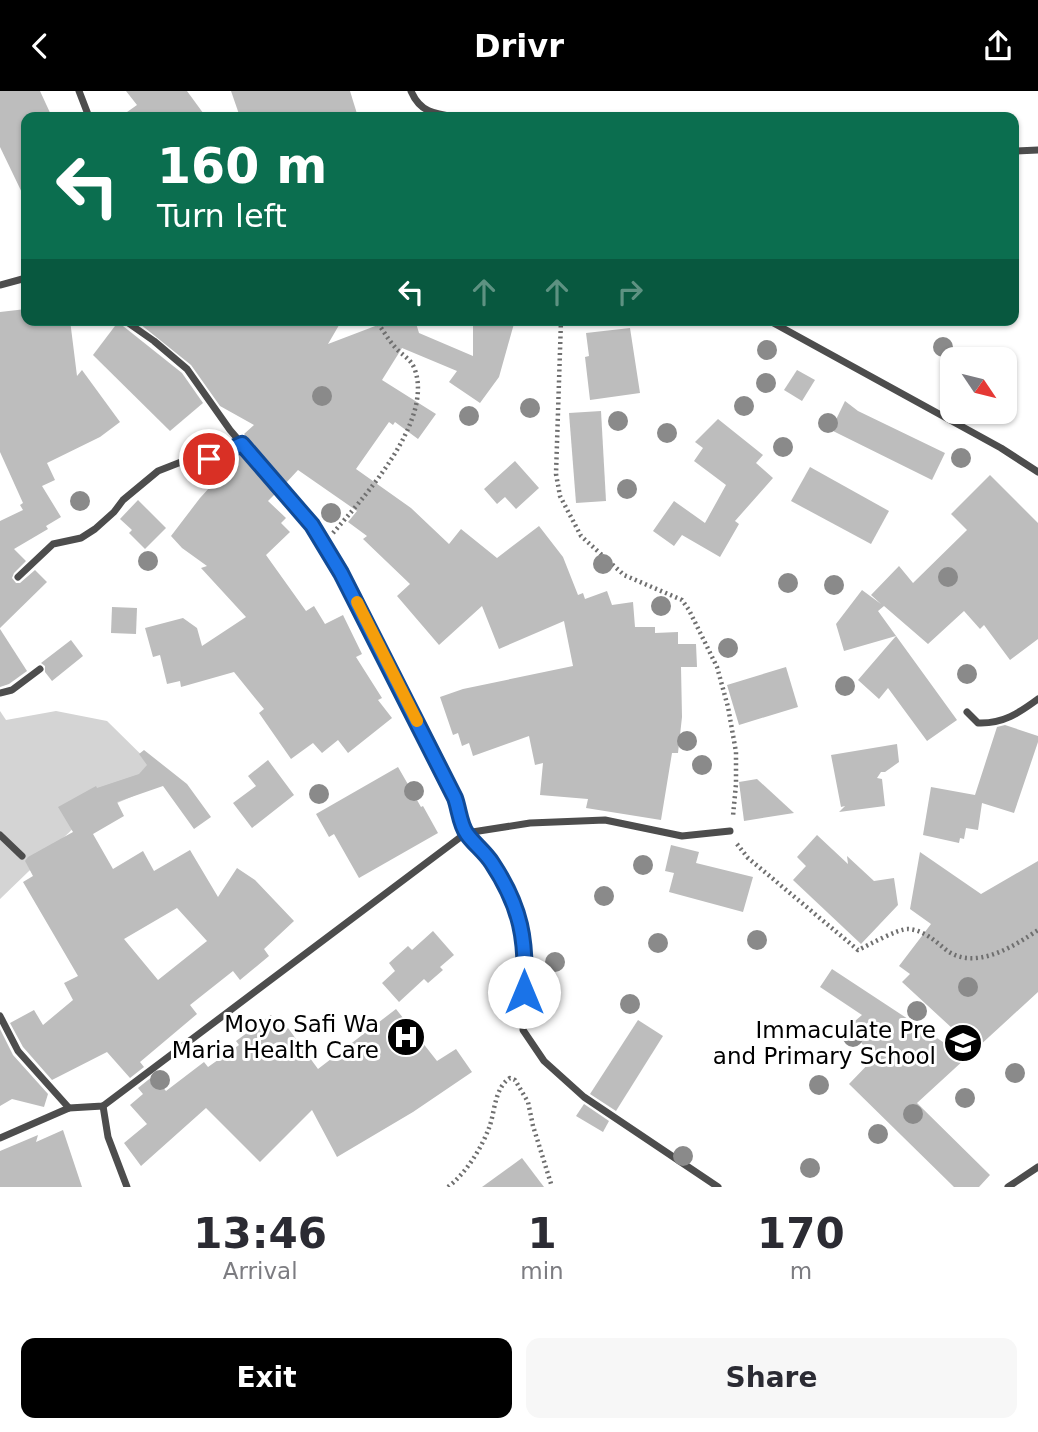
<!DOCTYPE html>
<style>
:root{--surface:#fff;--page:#f7f7f7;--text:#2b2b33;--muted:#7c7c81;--accent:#000}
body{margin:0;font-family:"DejaVu Sans",sans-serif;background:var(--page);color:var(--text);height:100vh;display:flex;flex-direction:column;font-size:26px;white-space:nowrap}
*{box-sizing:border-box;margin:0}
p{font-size:23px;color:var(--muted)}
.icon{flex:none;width:38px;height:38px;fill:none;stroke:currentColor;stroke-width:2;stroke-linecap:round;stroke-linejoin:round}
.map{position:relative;height:1096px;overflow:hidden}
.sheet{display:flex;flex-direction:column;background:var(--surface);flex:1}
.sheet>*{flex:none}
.banner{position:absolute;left:21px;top:21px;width:998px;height:214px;border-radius:14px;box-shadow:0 2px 5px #0004;background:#0b6e4f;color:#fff;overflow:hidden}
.needle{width:46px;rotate:125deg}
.tools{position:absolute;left:940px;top:256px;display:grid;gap:14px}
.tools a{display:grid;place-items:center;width:77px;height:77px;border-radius:14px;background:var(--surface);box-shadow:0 2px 5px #0004;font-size:35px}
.pin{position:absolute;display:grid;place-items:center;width:60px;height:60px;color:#fff;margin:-30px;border:4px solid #fff;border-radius:50%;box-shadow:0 2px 7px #0007}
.me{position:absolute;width:77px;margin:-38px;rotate:0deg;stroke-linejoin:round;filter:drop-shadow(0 0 5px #0008)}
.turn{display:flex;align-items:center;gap:24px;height:147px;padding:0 21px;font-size:32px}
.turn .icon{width:91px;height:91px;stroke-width:2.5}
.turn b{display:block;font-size:49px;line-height:60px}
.lanes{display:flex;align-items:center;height:66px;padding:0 21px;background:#0003;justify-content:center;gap:35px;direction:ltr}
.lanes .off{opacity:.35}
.eta{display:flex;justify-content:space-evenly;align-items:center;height:119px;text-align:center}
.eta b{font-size:42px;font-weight:700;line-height:49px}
.button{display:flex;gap:14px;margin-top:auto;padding:14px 21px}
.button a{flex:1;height:80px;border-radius:14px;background:var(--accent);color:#fff;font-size:28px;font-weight:700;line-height:80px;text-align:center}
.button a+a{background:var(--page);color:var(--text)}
header{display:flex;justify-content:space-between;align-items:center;height:91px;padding:0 21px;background:var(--accent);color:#fff;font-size:32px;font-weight:700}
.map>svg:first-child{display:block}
</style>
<header><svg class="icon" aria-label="back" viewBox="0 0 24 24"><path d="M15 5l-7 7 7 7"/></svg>Drivr<svg class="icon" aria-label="share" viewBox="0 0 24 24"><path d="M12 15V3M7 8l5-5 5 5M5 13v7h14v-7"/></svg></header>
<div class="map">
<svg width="1038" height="1096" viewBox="0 0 1038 1096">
<rect width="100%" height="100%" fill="#fff"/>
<path fill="#d4d4d4" d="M0,620L6,629L56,620L107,630L168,690L85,726L0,808Z"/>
<g fill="#bdbdbd" fill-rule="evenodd">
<path d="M0,0H40L52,26H26V110L0,56Z"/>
<path d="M126,0H187L206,26H120L137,14Z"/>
<path d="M231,0H350L358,26H240Z"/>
<path d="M26,218V229H70L77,285L82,279L120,331L100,346L47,372L55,389L42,395L61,426L46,435L48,438L14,458L26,470L14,482L12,487L16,492H20L35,479L47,491L0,537V430L23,419L20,414L23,412L0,361V221Z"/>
<path d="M135,229H342L328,253L391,229H415L419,242L473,265V229H515L499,286L480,312L449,291L457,280L402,257L382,289L436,323L418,348L395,331L393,334L389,331L356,378L411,417L449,453L461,438L497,467L539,435L563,466L578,504L583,502L585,508L607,500L612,514L633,511L635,536H655V542L678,541V553H696L697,576H681L682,626L678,662H672L661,729L586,717L588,708L540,704L543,672L535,674L529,645L473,665L469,652L462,655L458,642L453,644L440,606L463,598L573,575L564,530L499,558L482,515L439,554L397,505L410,493L363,448L367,445L348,431L357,420L298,379L285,393L248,351L250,349L244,343L254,334L220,315L191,274Z"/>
<path d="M118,231L182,282L203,312L170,340L93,264Z"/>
<path d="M630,237L640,302L590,309L585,266L589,265L586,242Z"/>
<path d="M797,279L815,289L802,310L784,299Z"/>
<path d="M845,310L858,320L945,362L932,389L831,339Z"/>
<path d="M601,320L606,410L576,412L569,322Z"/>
<path d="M718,328L763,364L756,372L773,387L735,430L739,433L720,466L682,444L674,455L653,440L674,410L705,432L726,394L694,370L703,357L695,351Z"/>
<path d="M240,360L276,402L268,410L286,427L281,432L290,441L266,464L306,520L314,515L325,533L343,524L362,563L356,566L382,607L378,609L392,627L348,662L338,649L322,662L313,652L291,668L259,622L264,618L234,581L181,596L180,590L167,593L160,564L153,566L145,537L183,527L197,537L202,555L246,526L201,477L207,475L182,457L171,445L200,407L230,374L228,373Z"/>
<path d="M515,370L539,397L516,418L505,406L497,413L484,398Z"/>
<path d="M810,376L889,420L871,453L791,410Z"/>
<path d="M990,384L1038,432V548L1010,569L984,534L980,538L964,520L928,553L884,515L878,520L957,629L927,650L888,597L879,608L858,589L896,545L844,560L836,533L862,499L881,513L871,504L899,475L913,492L967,439L951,423Z"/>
<path d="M138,409L166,437L145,458L129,442L132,439L120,428Z"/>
<path d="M112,516L137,517L136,543L111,542Z"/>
<path d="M0,538L27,580L9,593L0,596Z"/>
<path d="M71,549L83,565L52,590L45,581V575L41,572Z"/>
<path d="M786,576L798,616L739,634L727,594Z"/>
<path d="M1005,634L1038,645V651L1014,722L982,712L978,739L966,737L964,748L960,747L959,752L923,744L931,696L975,704L997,636Z"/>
<path d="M897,653L899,671L885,681H881L877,687L882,688L885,715L839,721L845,715L841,716L831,664Z"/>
<path d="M144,659L187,693L211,726L194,738L163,695L117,711L124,725L93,743L113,778L143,760L154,780L190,759L218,806L237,777L255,789L294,830L264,858L269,865L240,889L233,880L190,914L197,923L140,971L144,976L130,987L107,961L52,989L23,956L10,932L34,919L43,934L73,909L64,892L78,885L23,791L33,785L25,770L28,766L73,741L58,716L96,695L97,697L139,683L147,674L139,663ZM177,817L207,850L158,889L124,848Z"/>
<path d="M268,669L294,704L252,737L233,712L256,695L248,685Z"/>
<path d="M398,676L421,716L423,715L438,742L359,787L334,743L329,746L316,723Z"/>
<path d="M757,688L794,722L744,730L739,691Z"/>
<path d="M817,744L848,773L847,765L874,790L894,787L898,814L861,853L793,789L806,775L797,766Z"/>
<path d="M671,754L699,761L696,772L753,786L743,821L669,801L674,782L665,780Z"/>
<path d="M920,761L981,803L1038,770V901L917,1012L990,1084L979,1096H954L849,993L874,967L848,936L862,924L820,896L832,878L943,951L953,938L902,891L910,883L899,875L931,833L910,818Z"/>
<path d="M433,840L454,864L440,876L443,879L428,892L424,888L399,911L382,892L395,880L389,872L408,855L412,859Z"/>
<path d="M396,918L437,970L456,958L472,981L413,1021L337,1066L312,1019L260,1071L206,1017L141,1075L124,1052L147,1033L130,1014L143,1003L138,997L153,985L166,1000L204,971L208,976L239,954L236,950L271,924L284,941L288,937L318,978Z"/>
<path d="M638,929L663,945L616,1020L590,1003Z"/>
<path d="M0,938L13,964L48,1003L44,1016L12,1008L0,1015Z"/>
<path d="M584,1013L609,1030L603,1041L576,1025Z"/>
<path d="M63,1039L82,1096H0V1060L38,1044L36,1051Z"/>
<path d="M522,1067L544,1096H482Z"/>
</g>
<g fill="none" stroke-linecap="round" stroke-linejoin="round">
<g stroke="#6f6f6f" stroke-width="4.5" stroke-dasharray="2 3.5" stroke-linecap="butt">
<path d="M561,229L556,383L560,405L581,445L624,484L682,509L689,519L717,576L728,616L736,661V693L733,725"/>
<path d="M333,442C364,406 433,331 415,279C411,267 401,264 394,255C387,247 382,237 375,229"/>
<path d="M737,753L748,767L858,859C869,854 897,838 908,838C923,839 934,849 945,858C973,881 1013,856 1038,839"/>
<path d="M448,1096C466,1082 481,1058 489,1037C495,1022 494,997 510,987L515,989L528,1011L533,1035L552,1096"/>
</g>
<g stroke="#4d4d4d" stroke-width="7">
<path d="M79,0L89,26"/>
<path d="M411,0C420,21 434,23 455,26"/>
<path d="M1013,60L1038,59"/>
<path d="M0,194L26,187"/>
<path d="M124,229L154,250L187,278L230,339L312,434L354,504L455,707L466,742L491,769L509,800L522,832L526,878L523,939L544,970L584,1006L718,1096"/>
<path d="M768,229L1001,357L1038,381"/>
<path d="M18,486L53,453L81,447L95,438L114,421L123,409L158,380L181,371L209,368L242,353"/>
<path d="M0,602L12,599L40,578"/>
<path d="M967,621L978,632C1003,633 1019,622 1038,608"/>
<path d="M0,744L22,765"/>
<path d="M0,925L18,960L69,1017"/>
<path d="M103,1015L108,1046L127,1096"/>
<path d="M0,1047L69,1017L103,1015L466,742L530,732L605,729L682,745L730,740"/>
<path d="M1008,1096L1038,1076"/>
</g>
</g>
<g fill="#8a8a8a">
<circle cx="943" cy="256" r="10"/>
<circle cx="767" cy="259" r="10"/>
<circle cx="766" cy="292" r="10"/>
<circle cx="322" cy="305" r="10"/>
<circle cx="744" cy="315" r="10"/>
<circle cx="530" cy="317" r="10"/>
<circle cx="469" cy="325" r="10"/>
<circle cx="618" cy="330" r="10"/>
<circle cx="828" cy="332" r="10"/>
<circle cx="667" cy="342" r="10"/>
<circle cx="783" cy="356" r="10"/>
<circle cx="961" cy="367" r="10"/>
<circle cx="627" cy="398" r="10"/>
<circle cx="80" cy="410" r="10"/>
<circle cx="331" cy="422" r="10"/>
<circle cx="148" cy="470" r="10"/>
<circle cx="603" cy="473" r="10"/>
<circle cx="948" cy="486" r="10"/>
<circle cx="788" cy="492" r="10"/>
<circle cx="834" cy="494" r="10"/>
<circle cx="661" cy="515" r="10"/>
<circle cx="728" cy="557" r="10"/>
<circle cx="967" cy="583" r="10"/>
<circle cx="845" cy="595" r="10"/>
<circle cx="687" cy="650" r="10"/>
<circle cx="702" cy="674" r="10"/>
<circle cx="414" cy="700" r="10"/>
<circle cx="319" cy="703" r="10"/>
<circle cx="643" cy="774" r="10"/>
<circle cx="604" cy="805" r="10"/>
<circle cx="757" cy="849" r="10"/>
<circle cx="658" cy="852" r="10"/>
<circle cx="555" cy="871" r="10"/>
<circle cx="968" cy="896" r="10"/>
<circle cx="630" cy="913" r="10"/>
<circle cx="917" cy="920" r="10"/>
<circle cx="853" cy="946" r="10"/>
<circle cx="1015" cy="982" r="10"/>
<circle cx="160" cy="989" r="10"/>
<circle cx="819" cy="994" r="10"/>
<circle cx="965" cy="1007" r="10"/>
<circle cx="913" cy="1023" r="10"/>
<circle cx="878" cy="1043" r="10"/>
<circle cx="683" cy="1065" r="10"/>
<circle cx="810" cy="1077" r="10"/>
</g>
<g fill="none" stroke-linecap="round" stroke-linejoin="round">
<defs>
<path id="route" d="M209,368L242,353L312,434L341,482L455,707C459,718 460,734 467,743C474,753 485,761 492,772C521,816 527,849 524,901"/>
</defs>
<use href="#route" stroke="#114b97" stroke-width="18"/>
<use href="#route" stroke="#1a73e8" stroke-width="12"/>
<path stroke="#f59e0b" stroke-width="12" d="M357,511L417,630"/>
</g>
<defs>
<symbol id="hospital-disc" viewBox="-11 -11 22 22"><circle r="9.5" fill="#000" stroke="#fff"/><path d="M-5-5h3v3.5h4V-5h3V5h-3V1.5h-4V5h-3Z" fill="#fff"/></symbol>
<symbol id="school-disc" viewBox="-11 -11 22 22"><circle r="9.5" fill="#000" stroke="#fff"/><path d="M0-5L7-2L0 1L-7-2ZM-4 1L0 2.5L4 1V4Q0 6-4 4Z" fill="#fff"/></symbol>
</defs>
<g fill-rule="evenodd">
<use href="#hospital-disc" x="384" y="924" width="44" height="44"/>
<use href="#school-disc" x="941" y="930" width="44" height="44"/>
</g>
<g text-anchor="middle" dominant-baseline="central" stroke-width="6" stroke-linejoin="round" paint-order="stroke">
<g font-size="23" fill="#000" stroke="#fff" text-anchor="end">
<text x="379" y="933">Moyo Safi Wa<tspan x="379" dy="26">Maria Health Care</tspan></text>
<text x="936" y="939">Immaculate Pre<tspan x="936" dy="26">and Primary School</tspan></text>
</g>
</g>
</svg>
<div class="tools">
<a><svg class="needle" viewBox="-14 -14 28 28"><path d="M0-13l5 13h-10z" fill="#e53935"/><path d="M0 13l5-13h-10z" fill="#7c7c81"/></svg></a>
</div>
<div class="pin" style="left:209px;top:368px;background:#d93025"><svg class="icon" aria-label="arrive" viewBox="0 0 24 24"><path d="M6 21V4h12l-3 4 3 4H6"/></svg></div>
<svg class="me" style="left:524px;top:901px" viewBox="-20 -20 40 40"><circle r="19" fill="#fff"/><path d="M0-13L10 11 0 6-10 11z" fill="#1a73e8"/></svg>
<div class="banner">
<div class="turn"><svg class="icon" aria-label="left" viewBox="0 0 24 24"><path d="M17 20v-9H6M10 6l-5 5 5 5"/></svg><div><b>160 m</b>Turn left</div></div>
<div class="lanes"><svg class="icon" aria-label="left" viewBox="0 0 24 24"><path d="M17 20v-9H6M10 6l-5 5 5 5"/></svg><svg class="icon off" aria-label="ahead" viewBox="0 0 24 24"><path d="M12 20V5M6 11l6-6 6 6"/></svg><svg class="icon off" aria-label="ahead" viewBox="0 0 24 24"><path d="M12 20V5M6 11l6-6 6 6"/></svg><svg class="icon off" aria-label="right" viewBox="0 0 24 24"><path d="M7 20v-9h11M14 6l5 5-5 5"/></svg></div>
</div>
</div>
<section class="sheet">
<div class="eta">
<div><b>13:46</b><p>Arrival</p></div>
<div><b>1</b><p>min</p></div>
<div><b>170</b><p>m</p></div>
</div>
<div class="button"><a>Exit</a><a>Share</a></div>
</section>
